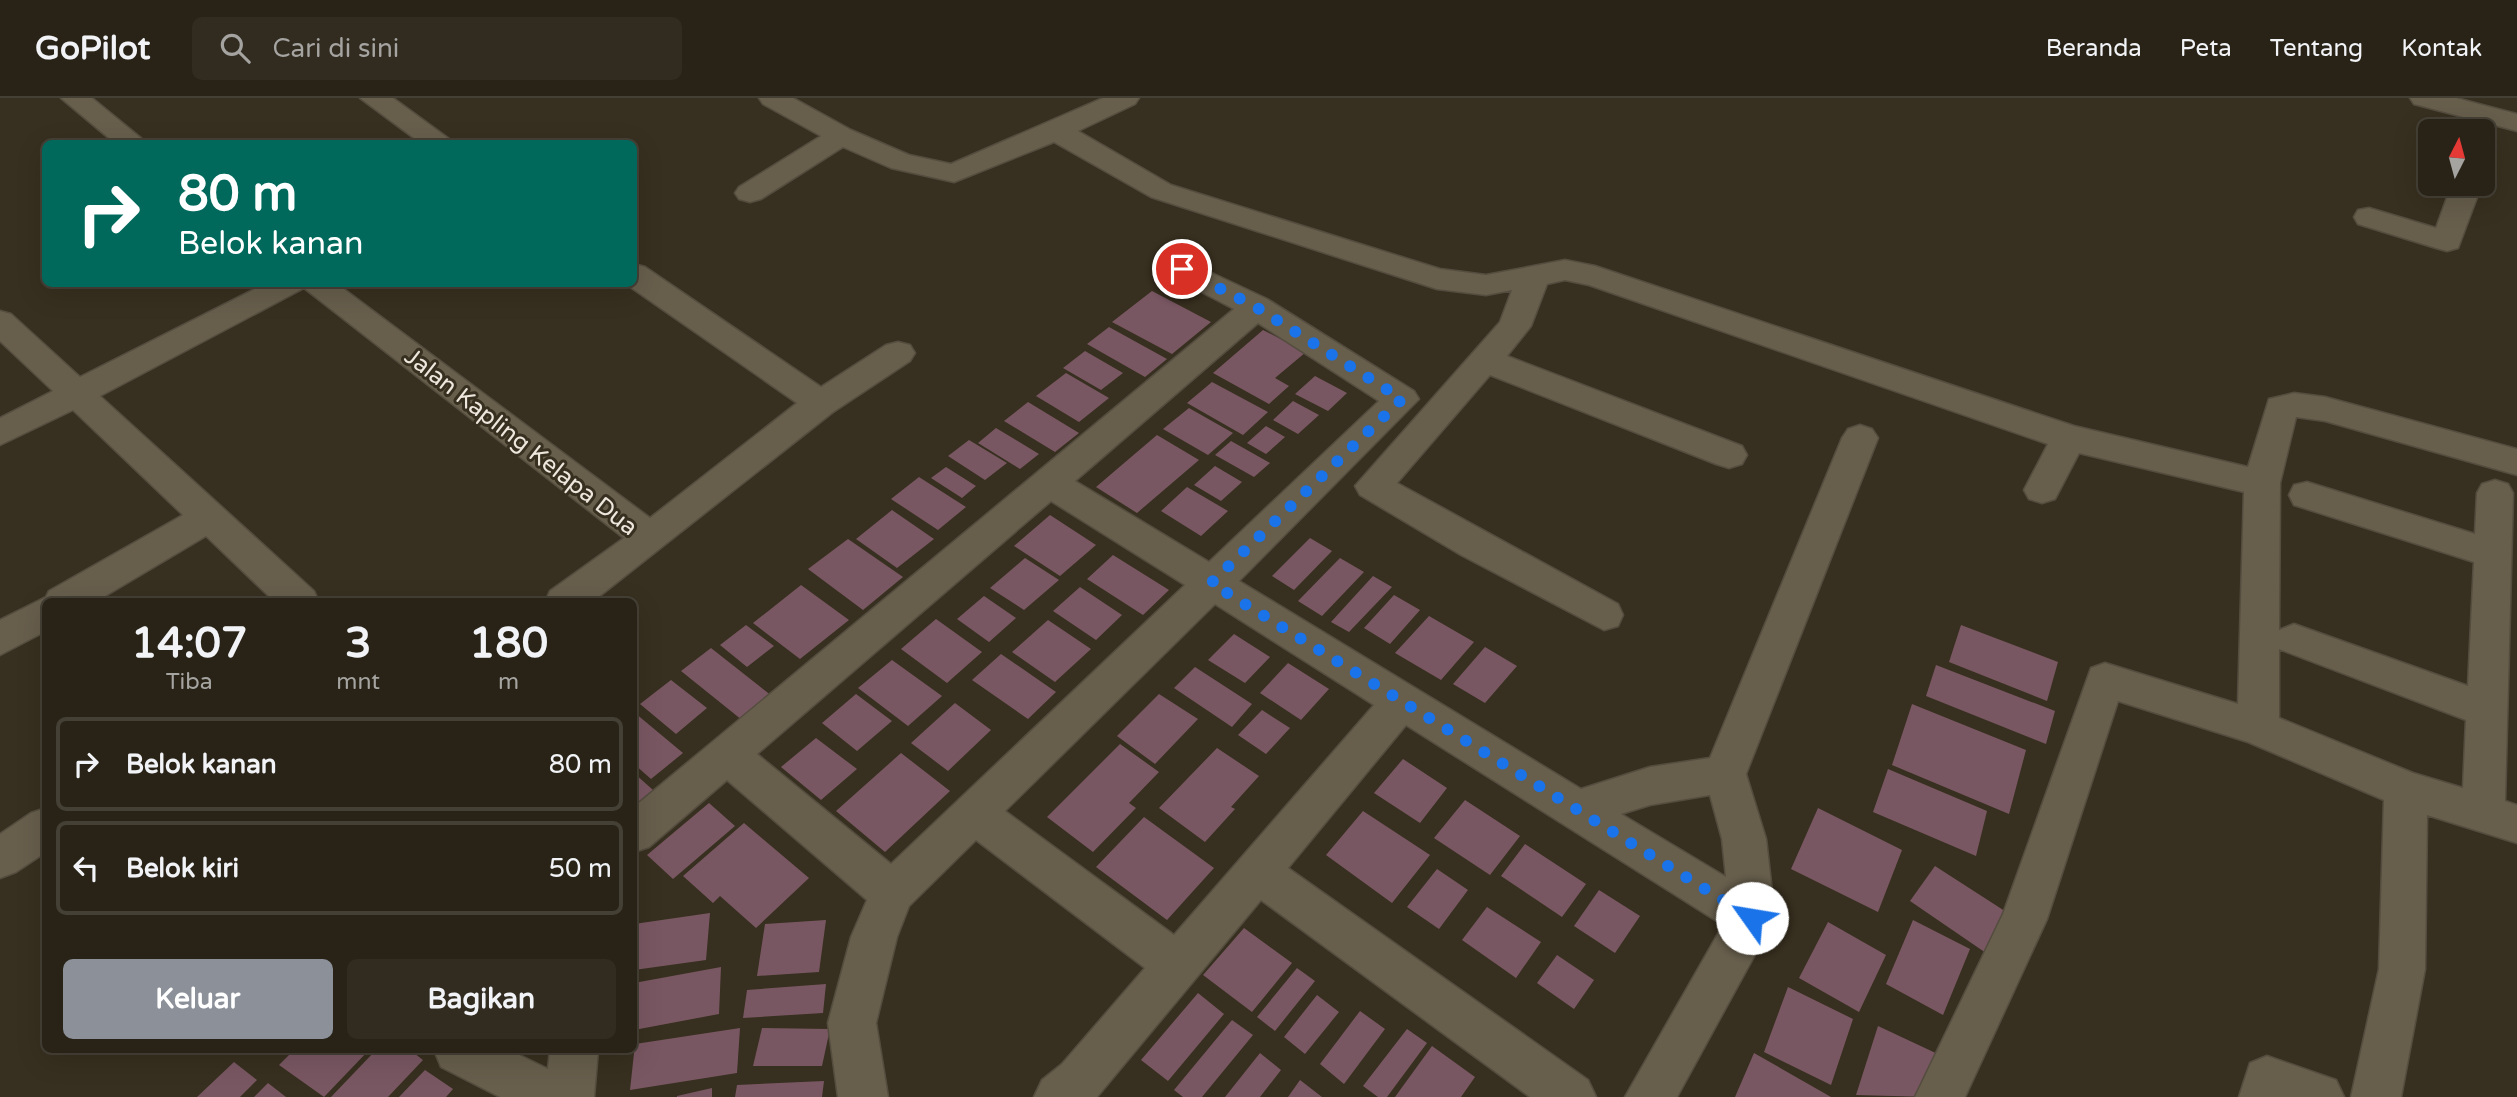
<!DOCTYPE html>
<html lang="id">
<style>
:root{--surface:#292317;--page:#312b20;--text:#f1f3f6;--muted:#a5a4a1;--line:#454036;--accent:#8c9099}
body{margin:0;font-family:"Varela Round",sans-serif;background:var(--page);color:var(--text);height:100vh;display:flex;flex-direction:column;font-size:26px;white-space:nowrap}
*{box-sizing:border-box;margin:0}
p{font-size:23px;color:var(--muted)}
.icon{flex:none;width:38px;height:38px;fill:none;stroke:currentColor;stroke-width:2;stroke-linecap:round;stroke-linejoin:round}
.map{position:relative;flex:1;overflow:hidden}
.sheet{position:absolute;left:42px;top:500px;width:595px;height:455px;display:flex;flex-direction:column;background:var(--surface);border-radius:10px;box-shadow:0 7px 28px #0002,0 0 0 2px var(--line)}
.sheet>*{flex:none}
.guide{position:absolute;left:42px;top:42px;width:595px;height:147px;border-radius:10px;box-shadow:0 7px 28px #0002,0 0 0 2px var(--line);background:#00695c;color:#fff;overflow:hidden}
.needle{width:46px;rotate:6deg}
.fabs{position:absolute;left:2418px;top:21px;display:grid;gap:14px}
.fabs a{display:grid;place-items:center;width:77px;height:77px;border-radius:10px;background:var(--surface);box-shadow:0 7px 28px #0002,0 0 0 2px var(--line);font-size:35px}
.pin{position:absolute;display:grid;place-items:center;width:60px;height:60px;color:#fff;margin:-30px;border:4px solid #fff;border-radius:50%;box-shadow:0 2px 7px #0007}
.me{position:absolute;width:77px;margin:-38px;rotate:302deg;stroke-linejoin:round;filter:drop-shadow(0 0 5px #0008)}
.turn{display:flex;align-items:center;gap:24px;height:147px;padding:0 21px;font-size:32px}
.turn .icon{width:91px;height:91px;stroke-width:2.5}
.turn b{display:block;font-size:49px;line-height:60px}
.eta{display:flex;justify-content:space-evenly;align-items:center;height:119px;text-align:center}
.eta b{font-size:42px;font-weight:800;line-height:49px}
.action{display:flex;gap:14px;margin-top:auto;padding:14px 21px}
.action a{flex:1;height:80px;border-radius:10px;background:var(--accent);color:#fff;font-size:28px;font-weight:800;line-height:80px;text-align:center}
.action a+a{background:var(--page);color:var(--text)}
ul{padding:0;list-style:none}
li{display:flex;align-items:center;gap:21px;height:94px;margin:0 14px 10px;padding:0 7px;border:4px solid var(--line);border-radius:10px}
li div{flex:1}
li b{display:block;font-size:26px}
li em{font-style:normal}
header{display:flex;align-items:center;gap:42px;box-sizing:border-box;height:98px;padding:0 35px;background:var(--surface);border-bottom:2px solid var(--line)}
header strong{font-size:33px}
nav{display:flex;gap:38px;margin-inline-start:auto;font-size:24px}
.search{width:490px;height:63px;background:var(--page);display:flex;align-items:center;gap:18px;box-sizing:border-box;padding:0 24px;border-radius:10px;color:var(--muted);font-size:26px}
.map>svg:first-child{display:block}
</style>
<header>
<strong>GoPilot</strong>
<div class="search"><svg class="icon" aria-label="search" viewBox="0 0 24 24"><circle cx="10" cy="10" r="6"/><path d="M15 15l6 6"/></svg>Cari di sini</div>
<nav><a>Beranda</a><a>Peta</a><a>Tentang</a><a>Kontak</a></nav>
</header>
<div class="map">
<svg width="2517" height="999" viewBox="0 0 2517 999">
<rect width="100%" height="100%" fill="#372f1f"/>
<g fill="#795762">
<path d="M1152,193L1211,224L1172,256L1112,224Z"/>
<path d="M1109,229L1167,261L1145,279L1087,246Z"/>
<path d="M1263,232L1306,254L1275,280L1289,288L1269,306L1213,275Z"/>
<path d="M1085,253L1123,275L1101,292L1063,270Z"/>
<path d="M1066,275L1109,300L1079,324L1036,298Z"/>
<path d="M1315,278L1347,295L1328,313L1295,296Z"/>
<path d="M1212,284L1268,314L1243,337L1187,305Z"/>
<path d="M1293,303L1319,317L1298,336L1273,322Z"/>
<path d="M1028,304L1079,335L1055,354L1004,323Z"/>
<path d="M1189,310L1233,335L1208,357L1163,331Z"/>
<path d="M1266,328L1285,339L1266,356L1247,345Z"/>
<path d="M996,330L1039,356L1020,371L978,345Z"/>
<path d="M1157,337L1199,362L1137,415L1096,389Z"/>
<path d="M969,342L1007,365L985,382L948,358Z"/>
<path d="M1231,343L1270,365L1254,379L1215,357Z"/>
<path d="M1215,368L1242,384L1221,403L1194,387Z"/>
<path d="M946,369L976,388L962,400L931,380Z"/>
<path d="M919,379L966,409L938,432L891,401Z"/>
<path d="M1187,389L1228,413L1201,438L1161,413Z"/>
<path d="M892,412L934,441L897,470L856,441Z"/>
<path d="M1050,417L1096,447L1060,478L1014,448Z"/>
<path d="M1310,440L1332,453L1294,492L1272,478Z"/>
<path d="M848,441L903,479L863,512L808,471Z"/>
<path d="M1113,457L1169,492L1143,517L1087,481Z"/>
<path d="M1025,460L1059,482L1024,512L990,490Z"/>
<path d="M1340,460L1364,474L1322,518L1298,503Z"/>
<path d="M1373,478L1392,489L1349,534L1331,524Z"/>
<path d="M801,487L849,522L800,561L753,525Z"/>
<path d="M1080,489L1122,517L1096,542L1053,513Z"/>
<path d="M1394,497L1420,512L1390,546L1364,530Z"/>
<path d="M984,498L1016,520L989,544L957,521Z"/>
<path d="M1429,518L1474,544L1441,582L1395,555Z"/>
<path d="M936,521L982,554L947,585L901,551Z"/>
<path d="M1048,522L1091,551L1055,584L1012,554Z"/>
<path d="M746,527L774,548L747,569L720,547Z"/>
<path d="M1961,527L2058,564L2047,603L1949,564Z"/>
<path d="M1234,536L1270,559L1245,585L1208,562Z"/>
<path d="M1485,549L1517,568L1485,605L1453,586Z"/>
<path d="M711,550L772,598L742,622L681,573Z"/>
<path d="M1001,556L1056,594L1028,621L972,582Z"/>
<path d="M892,562L942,598L908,628L858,590Z"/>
<path d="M1288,565L1329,591L1301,622L1260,595Z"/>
<path d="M1936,567L2055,613L2046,646L1926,598Z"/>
<path d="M1195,569L1252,606L1232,629L1174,590Z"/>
<path d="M671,582L707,610L676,636L640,606Z"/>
<path d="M856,596L892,623L857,653L822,625Z"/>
<path d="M1159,596L1198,621L1155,666L1117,638Z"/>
<path d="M955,605L991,632L948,673L911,645Z"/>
<path d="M1912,606L2026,652L2009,716L1892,667Z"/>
<path d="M1262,612L1290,630L1266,656L1238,637Z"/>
<path d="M635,615L683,655L651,681L634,666Z"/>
<path d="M816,640L857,671L821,702L781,669Z"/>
<path d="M1120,646L1159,674L1129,705L1136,710L1093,754L1047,719Z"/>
<path d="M1217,650L1259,678L1231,709L1235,711L1205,744L1159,710Z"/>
<path d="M901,655L950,693L885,754L836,713Z"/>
<path d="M1403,661L1447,690L1420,725L1374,695Z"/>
<path d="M1888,671L1987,713L1976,758L1873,714Z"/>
<path d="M634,675L663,701L634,725Z"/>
<path d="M1465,702L1520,738L1490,777L1434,740Z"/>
<path d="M709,705L735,728L673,781L647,757Z"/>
<path d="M1818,710L1902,752L1878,814L1791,771Z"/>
<path d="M1363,713L1430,757L1392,805L1326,757Z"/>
<path d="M1144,719L1214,770L1167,822L1096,769Z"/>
<path d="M744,725L809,780L756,830L720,798L713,805L683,778Z"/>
<path d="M1525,746L1586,786L1562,819L1501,778Z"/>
<path d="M1935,768L2011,817L1986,855L1910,803Z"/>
<path d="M1437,771L1468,792L1439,831L1407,809Z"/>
<path d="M1599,792L1640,818L1615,855L1574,828Z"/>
<path d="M1487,809L1541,844L1516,880L1462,842Z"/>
<path d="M710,815L706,862L634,872V826Z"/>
<path d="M826,822L819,874L757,878L765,826Z"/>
<path d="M1913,822L1970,851L1943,917L1886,886Z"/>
<path d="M1828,824L1886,857L1859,914L1799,880Z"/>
<path d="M1244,830L1292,865L1252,914L1203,877Z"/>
<path d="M1557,857L1594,882L1574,911L1537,885Z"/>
<path d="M721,869L719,916L634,932V885Z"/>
<path d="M1297,870L1315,883L1275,933L1257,919Z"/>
<path d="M826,886L823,915L743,920L747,892Z"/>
<path d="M1788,889L1853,921L1831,987L1764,954Z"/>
<path d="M1198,895L1224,916L1168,983L1141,962Z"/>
<path d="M1317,897L1339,914L1305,956L1284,939Z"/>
<path d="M1360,913L1385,931L1344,986L1320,966Z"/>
<path d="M1232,922L1253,937L1202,999H1183L1174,992Z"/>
<path d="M1878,928L1942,958L1930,999L1856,997Z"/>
<path d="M740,930L737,975L630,992L635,946Z"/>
<path d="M762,930L830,931L822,968H753Z"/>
<path d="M1407,931L1427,945L1387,999H1378L1363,988Z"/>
<path d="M1432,948L1475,979L1461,999H1395Z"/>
<path d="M294,952H369L324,999L279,967Z"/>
<path d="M376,952H410L423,962L388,999H331Z"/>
<path d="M1260,955L1281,972L1260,999H1225Z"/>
<path d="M1754,955L1831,999H1735Z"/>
<path d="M234,964L257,982L240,999H197Z"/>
<path d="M425,972L453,991L446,999H399Z"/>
<path d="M1300,982L1322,999H1288Z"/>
<path d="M824,983L822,999H735L737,987Z"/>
<path d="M268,985L286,999H254Z"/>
<path d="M712,990V999H677V998Z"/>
</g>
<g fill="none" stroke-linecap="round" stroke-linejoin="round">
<defs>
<g id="street">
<path d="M61,0H92L148,46H116Z"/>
<path d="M360,0H393L456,46H422Z"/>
<path d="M759,0H793L851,32L909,57L951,66L1103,0H1139L1135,6L1078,33L1171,87L1440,171L1486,177L1565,162L1595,168L2074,328L2248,369L2269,301L2294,295L2325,299L2517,351V377L2325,323L2296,319L2280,385L2279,532L2294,526L2468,588L2474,464L2294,407L2289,397L2294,387L2307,384L2475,436L2477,395L2482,386L2495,382L2508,386L2513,395L2505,703L2517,707V745L2427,717L2425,871L2401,999H2351L2379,871L2384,702L2248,644L2118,603L2047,821L1965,999H1915L2003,816L2091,570L2105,565L2238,606L2244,394L2079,355L2055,401L2042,405L2029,401L2024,392L2048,346L1589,187L1565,182L1547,186L1531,228L1507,258L1742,348L1747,357L1742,366L1729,370L1716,366L1490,277L1397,385L1618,506L1623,517L1618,528L1604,532L1461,457L1360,397L1355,388L1500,224L1512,192L1486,197L1437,191L1151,99L1054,44L954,84L891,70L843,49L761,101L750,104L739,101L735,95L739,89L821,38L763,6ZM2279,551L2466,622L2463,690L2413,675L2279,620Z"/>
<path d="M2410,0H2456L2517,16V33L2414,6Z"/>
<path d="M2452,86H2482L2458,150L2447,153L2436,150L2358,126L2354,119L2358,112L2369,110L2436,130Z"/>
<path d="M1182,161L1267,201L1414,293L1419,301L1239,483L1581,691L1650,669L1710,660L1842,340L1848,331L1860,327L1872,331L1878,340L1746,676L1766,741L1775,820L1677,999H1625L1723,827L1406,627L1288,770L1588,982L1596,999H1530L1261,802L1097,999H1034L1042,982L1062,966L1145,870L976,742L909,808L897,839L876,925L888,999H838L828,925L851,839L867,802L727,682L649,749L634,754V709L1234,211L1171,178L1166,171L1171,164ZM1258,225L1379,303L1209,464L1075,383ZM1051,403L1185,487L891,766L757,656ZM1215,506L1374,607L1174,837L1005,713ZM1710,697L1722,741L1726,779L1621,716L1650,707Z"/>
<path d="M634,166L645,169L821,289L886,247L898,244L910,247L915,255L910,263L833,314L592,504H545L550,493L624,440L304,190L100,298L314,493L319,504H275L206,438L95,504H46V533L0,557V522L46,499L49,493L183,417L73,312L0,347V320L53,293L0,243V213L11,216L80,279L265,186H337L650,420L797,305L626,186H634Z"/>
<path d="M46,710V754L16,774L0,780V736L31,715Z"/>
<path d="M434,952H509L548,971L550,952H598L594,999H500L441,969Z"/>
<path d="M2267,958L2336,982L2344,999H2239L2250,965Z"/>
</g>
</defs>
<use href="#street" stroke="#544d3f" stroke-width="3"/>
<use href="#street" fill="#675e4c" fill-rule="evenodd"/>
</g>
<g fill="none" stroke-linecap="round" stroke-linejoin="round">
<path stroke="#1a73e8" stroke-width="12" stroke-dasharray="0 21.6" d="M1182,171L1256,209L1402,301L1211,485L1752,820"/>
</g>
<g text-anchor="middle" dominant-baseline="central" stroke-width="6" stroke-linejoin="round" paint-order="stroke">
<g font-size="24" fill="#ede7dd" stroke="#372f1f">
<text transform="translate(521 344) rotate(38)">Jalan Kapling Kelapa Dua</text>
</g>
</g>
</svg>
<div class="fabs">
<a><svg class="needle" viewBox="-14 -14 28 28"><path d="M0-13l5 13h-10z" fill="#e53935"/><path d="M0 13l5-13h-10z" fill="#a5a4a1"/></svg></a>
</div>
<div class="pin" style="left:1182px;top:171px;background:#d93025"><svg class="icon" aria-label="arrive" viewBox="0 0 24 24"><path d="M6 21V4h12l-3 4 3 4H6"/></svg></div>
<svg class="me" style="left:1752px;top:820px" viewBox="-20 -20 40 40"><circle r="19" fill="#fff"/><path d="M0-13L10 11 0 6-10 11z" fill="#1a73e8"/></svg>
<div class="guide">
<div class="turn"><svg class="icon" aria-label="right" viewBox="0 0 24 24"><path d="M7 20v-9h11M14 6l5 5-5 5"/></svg><div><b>80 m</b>Belok kanan</div></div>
</div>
<section class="sheet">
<div class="eta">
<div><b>14:07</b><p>Tiba</p></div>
<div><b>3</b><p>mnt</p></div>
<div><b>180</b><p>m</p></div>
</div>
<ul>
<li><svg class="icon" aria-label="right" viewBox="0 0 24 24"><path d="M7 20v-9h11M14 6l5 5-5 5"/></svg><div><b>Belok kanan</b></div><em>80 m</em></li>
<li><svg class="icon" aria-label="left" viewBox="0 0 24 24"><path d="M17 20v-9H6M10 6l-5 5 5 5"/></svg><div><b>Belok kiri</b></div><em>50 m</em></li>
</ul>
<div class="action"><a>Keluar</a><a>Bagikan</a></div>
</section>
</div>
